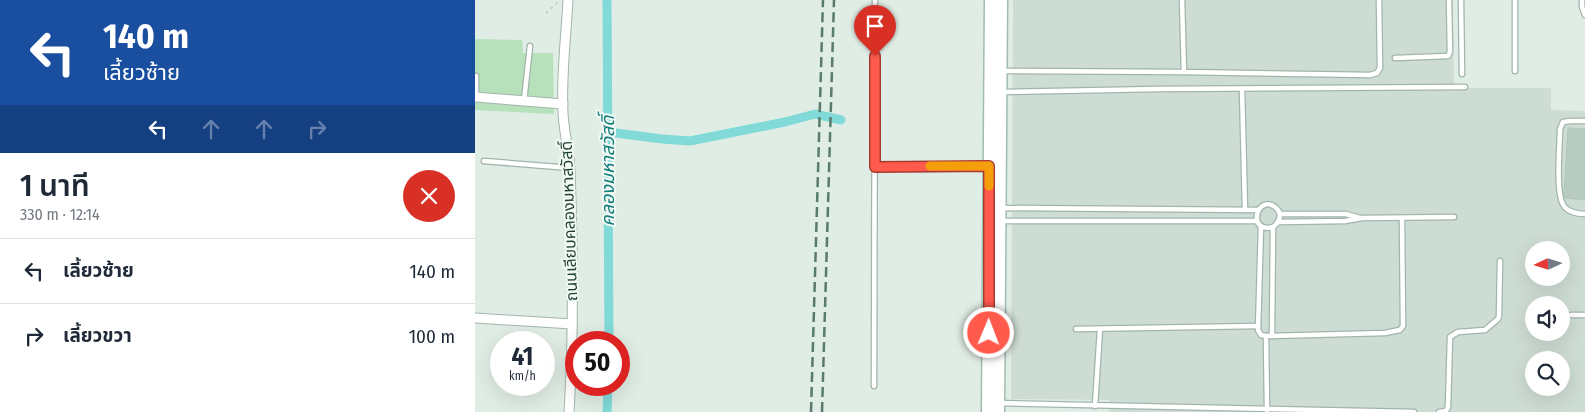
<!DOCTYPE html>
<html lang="th">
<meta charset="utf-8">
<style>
:root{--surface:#fff;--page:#f6f6f7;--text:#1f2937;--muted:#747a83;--line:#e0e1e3}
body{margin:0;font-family:"Fira Sans Condensed","Noto Sans Thai",sans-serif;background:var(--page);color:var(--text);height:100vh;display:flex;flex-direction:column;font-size:19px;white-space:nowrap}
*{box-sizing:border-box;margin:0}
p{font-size:16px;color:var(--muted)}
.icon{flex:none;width:28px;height:28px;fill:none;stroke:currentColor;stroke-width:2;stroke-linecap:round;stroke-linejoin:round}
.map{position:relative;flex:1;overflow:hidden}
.side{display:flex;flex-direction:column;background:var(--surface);width:475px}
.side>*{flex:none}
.guide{background:#1a4fa0;color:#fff;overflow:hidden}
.needle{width:32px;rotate:266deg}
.fabs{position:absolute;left:1050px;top:241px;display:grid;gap:10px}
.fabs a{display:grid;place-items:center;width:45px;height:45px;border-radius:50%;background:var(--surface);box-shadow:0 5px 20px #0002;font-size:25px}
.speed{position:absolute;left:15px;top:331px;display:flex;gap:10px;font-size:25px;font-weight:700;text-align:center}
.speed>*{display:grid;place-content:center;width:65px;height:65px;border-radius:50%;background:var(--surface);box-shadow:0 5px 20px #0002;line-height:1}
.speed small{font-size:12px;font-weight:400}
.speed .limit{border:8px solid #d22;background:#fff;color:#111}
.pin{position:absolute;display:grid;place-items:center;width:42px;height:42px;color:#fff;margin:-51px -21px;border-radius:50% 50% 50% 0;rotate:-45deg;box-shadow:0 0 5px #0007}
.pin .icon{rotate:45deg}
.me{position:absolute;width:55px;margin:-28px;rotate:1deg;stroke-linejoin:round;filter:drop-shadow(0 0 4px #0008)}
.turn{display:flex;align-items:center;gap:18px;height:105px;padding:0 20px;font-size:22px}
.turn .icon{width:65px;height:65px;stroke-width:2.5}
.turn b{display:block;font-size:35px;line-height:42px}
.lanes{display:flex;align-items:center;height:48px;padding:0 20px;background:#0003;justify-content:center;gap:25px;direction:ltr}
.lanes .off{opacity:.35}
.round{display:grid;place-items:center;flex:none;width:52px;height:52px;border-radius:26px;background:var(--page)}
.head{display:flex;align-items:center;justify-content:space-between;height:85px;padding:0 20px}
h1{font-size:30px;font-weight:600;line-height:38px}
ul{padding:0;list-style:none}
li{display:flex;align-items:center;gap:15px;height:65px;padding:0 20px;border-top:1px solid var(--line)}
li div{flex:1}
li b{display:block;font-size:19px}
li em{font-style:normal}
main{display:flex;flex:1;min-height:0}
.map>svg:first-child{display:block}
</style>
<main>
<section class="side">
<div class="guide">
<div class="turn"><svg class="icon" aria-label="left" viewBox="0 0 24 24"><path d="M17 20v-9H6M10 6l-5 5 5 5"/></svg><div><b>140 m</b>เลี้ยวซ้าย</div></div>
<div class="lanes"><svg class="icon" aria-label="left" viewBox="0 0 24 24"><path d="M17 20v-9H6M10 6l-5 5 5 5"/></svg><svg class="icon off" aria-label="ahead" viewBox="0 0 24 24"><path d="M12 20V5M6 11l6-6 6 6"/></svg><svg class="icon off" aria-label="ahead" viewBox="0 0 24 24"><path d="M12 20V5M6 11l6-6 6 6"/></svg><svg class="icon off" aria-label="right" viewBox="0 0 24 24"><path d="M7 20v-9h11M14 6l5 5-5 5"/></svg></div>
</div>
<div class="head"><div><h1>1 นาที</h1><p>330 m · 12:14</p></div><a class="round" style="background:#d93025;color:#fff"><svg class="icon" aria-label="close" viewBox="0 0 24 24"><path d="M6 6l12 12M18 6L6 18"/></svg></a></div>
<ul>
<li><svg class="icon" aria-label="left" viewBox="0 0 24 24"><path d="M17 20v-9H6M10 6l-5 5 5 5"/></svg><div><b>เลี้ยวซ้าย</b></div><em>140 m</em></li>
<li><svg class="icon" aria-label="right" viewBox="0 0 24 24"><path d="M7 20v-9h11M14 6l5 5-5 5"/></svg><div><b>เลี้ยวขวา</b></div><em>100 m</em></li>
</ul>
</section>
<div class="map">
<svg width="1110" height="412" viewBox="0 0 1110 412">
<rect width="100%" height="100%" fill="#e0ede5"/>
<path fill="#ceddd4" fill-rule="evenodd" d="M538,0H978L979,88H1076V110L1110,111V412H634V400L536,399ZM1059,250H1086V278H1059ZM1059,305H1086V332H1059ZM1059,360H1086V388H1059Z"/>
<path fill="#b6e1bb" d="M0,39L47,40L48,53H78L79,114L0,110Z"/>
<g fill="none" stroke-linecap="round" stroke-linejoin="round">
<g stroke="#81d9d8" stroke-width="9">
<path d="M132,0L134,342"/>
<path d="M133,132L187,139L215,141L310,122L340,114L366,120"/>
<path d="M132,412L133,385"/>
</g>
</g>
<path fill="#b8cbc0" stroke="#b2c7bb" d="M1093,128L1110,129V200L1090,198L1089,193Z"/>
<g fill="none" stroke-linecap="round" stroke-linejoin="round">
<defs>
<g id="lane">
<path d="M707,0L709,72L895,75L902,73L905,68L904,0"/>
<path d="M986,0L987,74"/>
<path d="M1107,0V7L1110,15"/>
<path d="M920,58L973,56L975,52L974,0"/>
<path d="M528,71L709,72"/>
<path d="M1040,71V0"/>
<path d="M767,89L770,210"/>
<path d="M527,92L682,89L990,87"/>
<path d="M1,97V76"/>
<path d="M49,101L55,46"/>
<path d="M1110,121H1095L1088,122L1085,129C1085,145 1080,194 1089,206C1093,212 1103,214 1110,214"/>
<path d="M9,161L95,168"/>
<path d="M400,167L513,166"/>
<path d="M525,208L783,210"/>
<path d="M805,214H871L885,218"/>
<path d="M526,221H782"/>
<path d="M804,222L870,221L887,218L979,217"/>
<path d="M786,226L783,330L786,335L791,336L910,333L925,330L928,326L927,218"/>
<path d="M1096,315H1110"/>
<path d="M601,329L783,326"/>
<path d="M791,336L792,410"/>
<path d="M797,336L798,227C805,222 808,213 800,207C781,194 772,234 798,227"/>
<path d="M399,386L400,0"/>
<path d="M523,403L939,412"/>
<path d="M620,406L625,329"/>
<path d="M964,412L971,411L973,407L975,337L983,332L1010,330L1023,319L1024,316L1025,261"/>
</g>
<g id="street">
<path d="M93,0C91,38 86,76 88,113C89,132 94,151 95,170C98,250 99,332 94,412"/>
<path d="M0,97L88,104"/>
<path d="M0,318L97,324"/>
</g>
<g id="secondary">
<path d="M513,412L516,0"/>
<path d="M523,412L526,0"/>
</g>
</defs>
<use href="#lane" stroke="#a2b5ab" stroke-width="7"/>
<use href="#street" stroke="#a2b5ab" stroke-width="11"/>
<use href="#secondary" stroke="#a0bdae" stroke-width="15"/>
<path stroke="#7db49a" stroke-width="1" stroke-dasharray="2.5 4" stroke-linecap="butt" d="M71,13L83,2"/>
<use href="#lane" stroke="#fff" stroke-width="4.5"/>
<use href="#street" stroke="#fff" stroke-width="9"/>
<use href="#secondary" stroke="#fff" stroke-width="12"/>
<g stroke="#597b6c" stroke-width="2.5" stroke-dasharray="10 5" stroke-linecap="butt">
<path d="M336,412L348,0"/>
<path d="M347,412L359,0"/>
</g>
</g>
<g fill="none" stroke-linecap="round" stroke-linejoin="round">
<defs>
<path id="route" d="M400,56V167L514,166V333"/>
</defs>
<use href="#route" stroke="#a63a31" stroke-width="12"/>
<use href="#route" stroke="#ff5a4c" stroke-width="9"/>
<path stroke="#f59e0b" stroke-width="9" d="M455,166H514V186"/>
</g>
<g text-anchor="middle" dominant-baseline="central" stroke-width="4" stroke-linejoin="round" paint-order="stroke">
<g font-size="16" fill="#1f3f31" stroke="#f1f9f4">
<text transform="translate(94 221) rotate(-92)">ถนนเลียบคลองมหาสวัสดิ์</text>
</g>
<g font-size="18" font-style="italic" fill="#127c7c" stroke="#f1f9f4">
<text transform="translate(133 171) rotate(-90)">คลองมหาสวัสดิ์</text>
</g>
</g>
</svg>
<div class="fabs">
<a><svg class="needle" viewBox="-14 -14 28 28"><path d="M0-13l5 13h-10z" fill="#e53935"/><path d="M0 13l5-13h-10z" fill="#747a83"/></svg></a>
<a><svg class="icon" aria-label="sound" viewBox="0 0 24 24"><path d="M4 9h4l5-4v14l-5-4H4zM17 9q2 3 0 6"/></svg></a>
<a><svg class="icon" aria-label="search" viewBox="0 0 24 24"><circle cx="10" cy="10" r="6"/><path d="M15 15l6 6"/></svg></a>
</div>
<div class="speed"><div>41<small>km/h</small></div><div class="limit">50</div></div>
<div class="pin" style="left:400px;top:56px;background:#d93025"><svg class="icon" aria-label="arrive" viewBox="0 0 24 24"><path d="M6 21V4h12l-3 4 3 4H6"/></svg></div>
<svg class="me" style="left:514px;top:333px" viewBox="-20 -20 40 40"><circle r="17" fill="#ff5a4c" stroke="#fff" stroke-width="3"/><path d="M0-11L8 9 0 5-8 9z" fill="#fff"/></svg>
</div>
</main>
